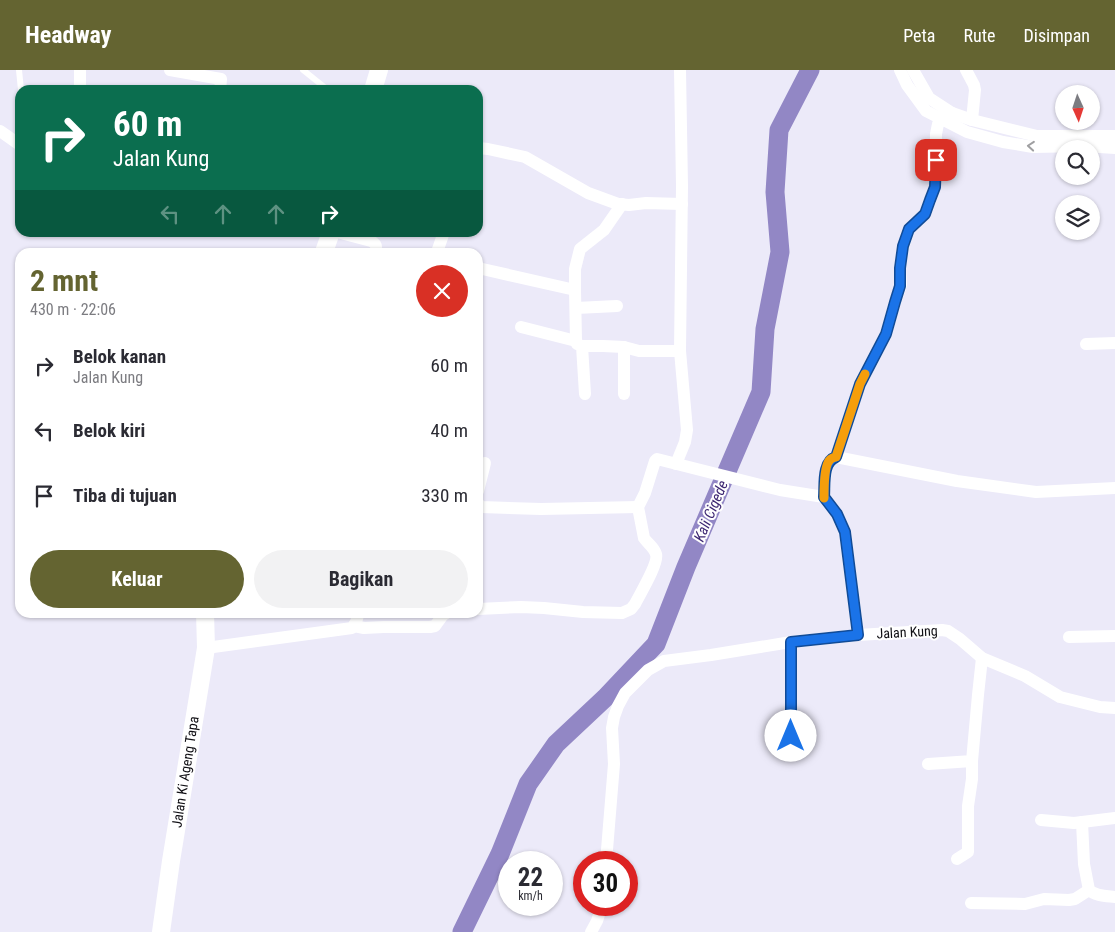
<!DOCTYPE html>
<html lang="id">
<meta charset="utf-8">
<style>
:root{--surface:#fff;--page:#f2f2f3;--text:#2b2b33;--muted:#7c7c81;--accent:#646431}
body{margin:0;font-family:"Roboto Condensed",sans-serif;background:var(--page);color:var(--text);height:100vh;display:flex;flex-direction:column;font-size:19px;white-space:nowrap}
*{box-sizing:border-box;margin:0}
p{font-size:16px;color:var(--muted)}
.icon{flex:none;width:28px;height:28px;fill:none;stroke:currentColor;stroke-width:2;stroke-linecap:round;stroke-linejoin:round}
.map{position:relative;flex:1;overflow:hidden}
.side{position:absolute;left:15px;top:178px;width:468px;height:370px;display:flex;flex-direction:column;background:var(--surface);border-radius:15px;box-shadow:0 1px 4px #0004}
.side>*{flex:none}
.banner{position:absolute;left:15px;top:15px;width:468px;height:152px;border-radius:15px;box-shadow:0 1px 4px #0004;background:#0b6e4f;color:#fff;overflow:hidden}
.needle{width:32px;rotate:177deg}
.fabs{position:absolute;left:1055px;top:15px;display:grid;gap:10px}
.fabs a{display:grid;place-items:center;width:45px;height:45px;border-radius:50%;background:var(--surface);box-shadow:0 1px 4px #0004;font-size:25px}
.speed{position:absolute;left:498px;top:781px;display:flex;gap:10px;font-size:25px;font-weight:700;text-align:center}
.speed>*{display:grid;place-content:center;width:65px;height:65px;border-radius:50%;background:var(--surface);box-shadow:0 1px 4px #0004;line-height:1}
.speed small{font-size:12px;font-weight:400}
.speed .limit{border:8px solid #d22;background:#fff;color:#111}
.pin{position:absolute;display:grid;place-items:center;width:42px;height:42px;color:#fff;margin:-21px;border-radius:10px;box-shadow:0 2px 8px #0006}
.me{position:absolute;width:55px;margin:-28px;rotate:0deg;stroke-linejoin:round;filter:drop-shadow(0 0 4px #0008)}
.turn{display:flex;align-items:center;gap:18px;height:105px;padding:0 15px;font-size:22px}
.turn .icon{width:65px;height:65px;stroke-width:2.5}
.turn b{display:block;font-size:35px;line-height:42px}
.lanes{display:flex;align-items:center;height:48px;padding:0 15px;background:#0003;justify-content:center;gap:25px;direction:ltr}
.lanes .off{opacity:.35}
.round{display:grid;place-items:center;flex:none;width:52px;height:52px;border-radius:26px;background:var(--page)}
.headline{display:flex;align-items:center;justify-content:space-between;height:85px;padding:0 15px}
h1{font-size:30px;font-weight:700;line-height:38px;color:var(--accent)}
.primary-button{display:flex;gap:10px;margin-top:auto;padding:10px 15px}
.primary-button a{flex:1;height:58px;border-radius:30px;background:var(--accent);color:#fff;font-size:20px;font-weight:700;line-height:58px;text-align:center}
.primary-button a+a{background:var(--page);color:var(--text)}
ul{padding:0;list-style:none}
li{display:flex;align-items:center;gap:15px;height:65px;padding:0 15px}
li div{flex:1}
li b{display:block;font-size:19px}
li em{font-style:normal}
header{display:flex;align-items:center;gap:30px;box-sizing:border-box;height:70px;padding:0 25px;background:var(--accent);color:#fff}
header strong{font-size:24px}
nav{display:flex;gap:28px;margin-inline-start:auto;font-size:18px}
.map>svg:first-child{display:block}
</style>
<header>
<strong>Headway</strong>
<nav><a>Peta</a><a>Rute</a><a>Disimpan</a></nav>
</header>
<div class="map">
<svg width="1115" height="862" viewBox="0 0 1115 862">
<rect width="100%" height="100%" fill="#eceaf9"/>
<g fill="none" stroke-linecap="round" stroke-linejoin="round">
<path stroke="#9287c5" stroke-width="19" d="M462,862L500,784L528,714L556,674L605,628L656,574L686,497L761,322L765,259L780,182L775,122L779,60L810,0"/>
<g stroke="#fff" stroke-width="6">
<path d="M19,0L21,20"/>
<path d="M303,0L328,20"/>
</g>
<g stroke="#fff" stroke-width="12">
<path d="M80,0V20"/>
<path d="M170,0L221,9L220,20"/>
<path d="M900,0L907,15L926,41L967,62L1003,72L1033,77L1084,76L1115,78"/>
<path d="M913,0L929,28L952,43L972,50L1037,66H1115"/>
<path d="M966,0L974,15L975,20L972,50"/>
<path d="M0,61L20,75"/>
<path d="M478,78L488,79L525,87L588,123L618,134L629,135L646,133L682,134"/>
<path d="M337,162L371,171C377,174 377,177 375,182"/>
<path d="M437,182L444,162"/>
<path d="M478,198L575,220"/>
<path d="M576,238L617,236"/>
<path d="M521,257L576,271"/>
<path d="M1086,274L1115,273"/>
<path d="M582,276H603L624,277L639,281H680"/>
<path d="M624,277V324"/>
<path d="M585,324L582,276L577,274L576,271L575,220V199L580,179L604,160L622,134"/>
<path d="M836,387L860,314L886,264L895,232L901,215L900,198L903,177L909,159L925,144L935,117L936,64L938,54L942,50L952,43"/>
<path d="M676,394L685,372L687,360L680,281L682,116L680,0"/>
<path d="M478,421L485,393"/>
<path d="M824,427C825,414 823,392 836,387L957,411L1036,422L1115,418"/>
<path d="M478,433L481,437L541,439L638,437"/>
<path d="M478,539L521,537L544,538L583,542L622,543L631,539L635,534C640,524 659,493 656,484C654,477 648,474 644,468L638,437L645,423L655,391L657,389L780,420L824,427L837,444L845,462L858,565"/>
<path d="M354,556L364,558L384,557H430L435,556L443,545L448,542"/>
<path d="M1069,567L1115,566"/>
<path d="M791,572V667"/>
<path d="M206,578L352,558L356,552L359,542"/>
<path d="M928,694L972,691L978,625L982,588"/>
<path d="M1041,750L1074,753L1115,748"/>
<path d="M1082,752L1084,794L1089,820C1095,826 1107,826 1115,827"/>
<path d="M957,789L968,782V736L972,709V691"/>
<path d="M606,792L614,694L612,658L614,647L618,636L625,623L648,600L664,591L711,585L791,572L858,565L942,560L948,561L960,569L982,588L1025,606L1060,627L1100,637L1115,638"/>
<path d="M971,833L1025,834L1044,829L1069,830L1075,829L1089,820"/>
<path d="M591,862L597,851L602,835"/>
</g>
<g stroke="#fff" stroke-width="18">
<path d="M373,20L379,0"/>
<path d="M324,182L331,162"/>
<path d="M161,862L171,791L206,578L205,542"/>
</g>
</g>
<defs><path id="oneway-chevron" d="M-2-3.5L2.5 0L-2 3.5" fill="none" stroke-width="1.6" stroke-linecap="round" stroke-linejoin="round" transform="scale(1.25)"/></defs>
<use stroke="#9f9fa1" href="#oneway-chevron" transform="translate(1031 76) rotate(-175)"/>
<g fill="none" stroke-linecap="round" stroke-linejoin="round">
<defs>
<path id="route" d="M791,666V572L858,565L845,462L837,444L824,427C825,414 822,392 836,387L860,314L886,264L895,232L900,216V198L903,176L909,159L925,144L930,130L935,117L936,90"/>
</defs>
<use href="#route" stroke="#114b97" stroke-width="12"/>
<use href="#route" stroke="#1a73e8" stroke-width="9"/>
<path stroke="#f59e0b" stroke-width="9" d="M824,428C824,421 824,397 829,391C831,388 832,388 836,387L860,314L865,304"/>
</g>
<g text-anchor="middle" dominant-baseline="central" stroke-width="4" stroke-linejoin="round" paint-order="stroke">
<g font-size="14" fill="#100f14" stroke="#fff">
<text transform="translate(907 562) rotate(-3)">Jalan Kung</text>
<text transform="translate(185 702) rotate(-81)">Jalan Ki Ageng Tapa</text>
</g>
<g font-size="15" font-style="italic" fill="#3e2873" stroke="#fff">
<text transform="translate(711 441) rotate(-67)">Kali Cigede</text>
</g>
</g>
</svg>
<div class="fabs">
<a><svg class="needle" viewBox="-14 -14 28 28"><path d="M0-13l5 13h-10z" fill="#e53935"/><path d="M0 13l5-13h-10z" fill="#7c7c81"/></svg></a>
<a><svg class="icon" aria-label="search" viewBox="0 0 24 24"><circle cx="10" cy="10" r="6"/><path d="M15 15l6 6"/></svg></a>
<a><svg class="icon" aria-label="layers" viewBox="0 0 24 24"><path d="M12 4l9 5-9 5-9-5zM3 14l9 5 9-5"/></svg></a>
</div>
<div class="speed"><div>22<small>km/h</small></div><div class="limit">30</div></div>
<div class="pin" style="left:936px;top:90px;background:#d93025"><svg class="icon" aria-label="arrive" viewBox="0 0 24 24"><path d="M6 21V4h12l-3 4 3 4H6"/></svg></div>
<svg class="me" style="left:791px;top:666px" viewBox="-20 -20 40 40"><circle r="19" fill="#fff"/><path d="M0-13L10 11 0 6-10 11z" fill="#1a73e8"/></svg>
<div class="banner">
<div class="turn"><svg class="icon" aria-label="right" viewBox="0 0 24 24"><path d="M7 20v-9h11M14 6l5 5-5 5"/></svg><div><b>60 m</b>Jalan Kung</div></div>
<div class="lanes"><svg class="icon off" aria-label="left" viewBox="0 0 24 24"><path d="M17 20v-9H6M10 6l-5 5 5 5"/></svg><svg class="icon off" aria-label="ahead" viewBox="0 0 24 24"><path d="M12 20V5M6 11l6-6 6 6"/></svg><svg class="icon off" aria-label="ahead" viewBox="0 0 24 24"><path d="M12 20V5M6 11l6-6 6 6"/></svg><svg class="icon" aria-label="right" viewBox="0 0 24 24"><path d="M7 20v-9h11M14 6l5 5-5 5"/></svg></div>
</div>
<section class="side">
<div class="headline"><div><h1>2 mnt</h1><p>430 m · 22:06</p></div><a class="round" style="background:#d93025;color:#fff"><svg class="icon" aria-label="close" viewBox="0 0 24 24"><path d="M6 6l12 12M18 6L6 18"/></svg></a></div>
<ul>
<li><svg class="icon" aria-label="right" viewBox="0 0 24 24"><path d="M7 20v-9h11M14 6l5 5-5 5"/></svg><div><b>Belok kanan</b><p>Jalan Kung</p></div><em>60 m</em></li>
<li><svg class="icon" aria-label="left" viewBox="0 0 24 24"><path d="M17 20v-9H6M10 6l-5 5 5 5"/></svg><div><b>Belok kiri</b></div><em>40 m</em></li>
<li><svg class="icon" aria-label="arrive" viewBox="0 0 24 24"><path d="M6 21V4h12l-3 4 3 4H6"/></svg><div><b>Tiba di tujuan</b></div><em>330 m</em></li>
</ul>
<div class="primary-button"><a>Keluar</a><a>Bagikan</a></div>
</section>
</div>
